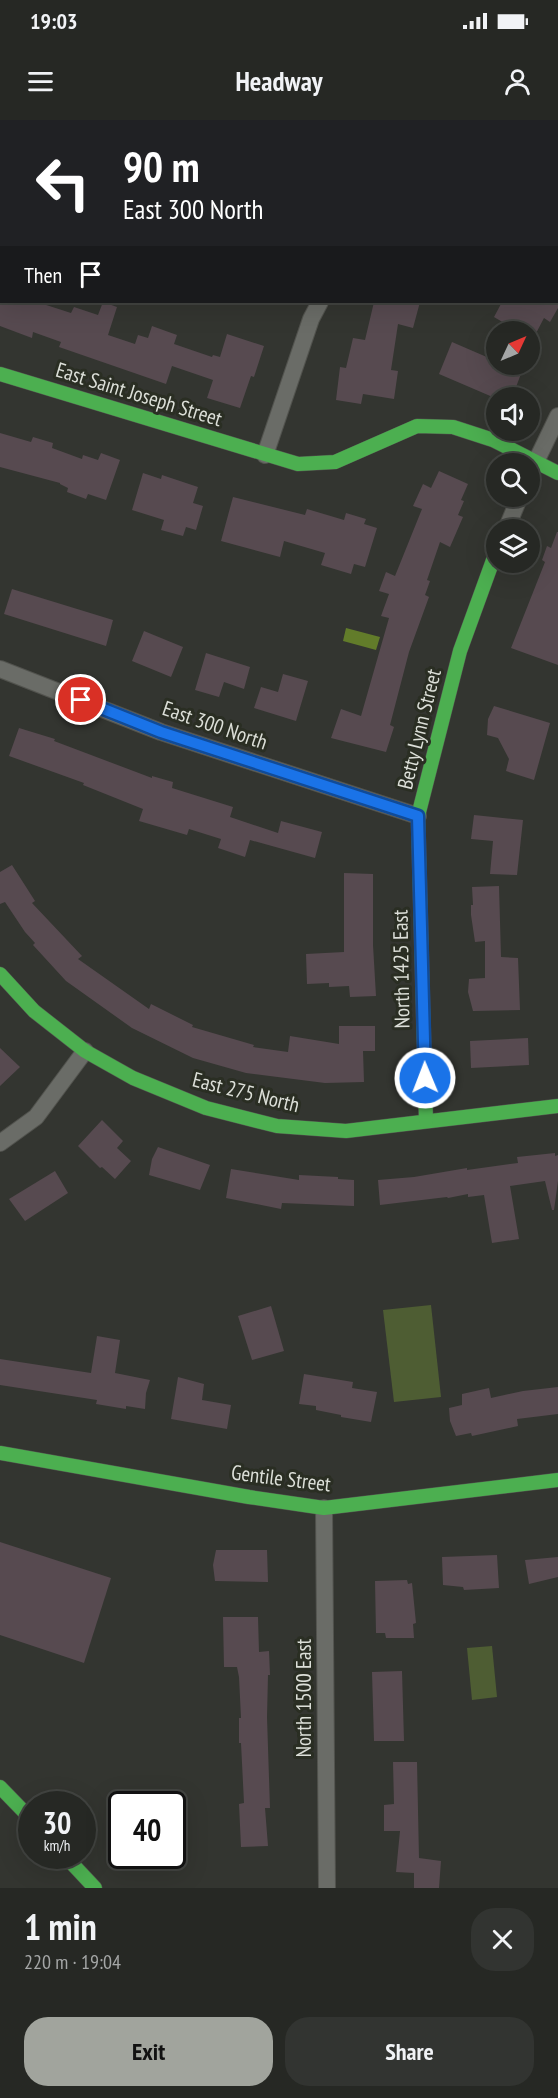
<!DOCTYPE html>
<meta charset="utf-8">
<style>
:root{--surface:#262824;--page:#323431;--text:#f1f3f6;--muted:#a4a6a6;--line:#424441;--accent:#a1a49d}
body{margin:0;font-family:"PT Sans Narrow",sans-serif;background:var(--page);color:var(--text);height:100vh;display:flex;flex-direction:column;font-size:22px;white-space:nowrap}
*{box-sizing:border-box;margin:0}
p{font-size:20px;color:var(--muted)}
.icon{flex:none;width:33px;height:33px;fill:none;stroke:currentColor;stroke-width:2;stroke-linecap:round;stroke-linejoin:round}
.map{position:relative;height:1768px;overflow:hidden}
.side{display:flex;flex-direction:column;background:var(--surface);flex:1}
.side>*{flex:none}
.guide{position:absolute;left:0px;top:0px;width:558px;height:183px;box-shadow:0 6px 24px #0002,0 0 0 2px var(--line);background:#202124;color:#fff;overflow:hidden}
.needle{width:39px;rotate:46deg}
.buttons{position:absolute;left:486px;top:201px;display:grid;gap:12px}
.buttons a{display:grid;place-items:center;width:54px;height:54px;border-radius:50%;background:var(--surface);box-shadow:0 6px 24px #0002,0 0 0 2px var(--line);font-size:30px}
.speed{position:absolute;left:18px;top:1671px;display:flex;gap:12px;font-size:30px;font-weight:700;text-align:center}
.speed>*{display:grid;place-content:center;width:78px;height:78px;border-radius:50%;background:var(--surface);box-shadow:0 6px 24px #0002,0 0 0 2px var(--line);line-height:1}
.speed small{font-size:15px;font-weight:400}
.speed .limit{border:3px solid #111;border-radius:9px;background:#fff;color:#111}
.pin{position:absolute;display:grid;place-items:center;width:51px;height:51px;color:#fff;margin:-26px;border:3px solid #fff;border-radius:50%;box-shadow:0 2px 6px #0007}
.me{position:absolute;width:66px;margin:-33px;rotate:359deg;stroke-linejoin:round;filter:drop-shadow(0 0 4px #0008)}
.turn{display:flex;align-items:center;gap:21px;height:126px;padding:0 24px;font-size:27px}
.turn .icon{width:78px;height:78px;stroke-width:2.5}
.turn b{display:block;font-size:42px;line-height:51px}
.then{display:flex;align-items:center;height:57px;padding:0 24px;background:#0003;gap:12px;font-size:22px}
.round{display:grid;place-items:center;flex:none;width:63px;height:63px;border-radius:24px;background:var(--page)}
.headline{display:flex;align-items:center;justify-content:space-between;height:102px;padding:0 24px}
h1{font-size:36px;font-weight:700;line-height:45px}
.action{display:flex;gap:12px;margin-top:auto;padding:12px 24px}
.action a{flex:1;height:69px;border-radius:24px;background:var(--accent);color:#111;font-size:24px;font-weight:700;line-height:69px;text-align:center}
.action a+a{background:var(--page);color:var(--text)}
.status{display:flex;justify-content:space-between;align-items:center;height:42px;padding:0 30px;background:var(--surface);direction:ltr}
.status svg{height:16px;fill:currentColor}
header{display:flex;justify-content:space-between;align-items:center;height:78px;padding:0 24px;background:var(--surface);font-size:27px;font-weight:700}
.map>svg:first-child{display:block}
</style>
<div class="status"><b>19:03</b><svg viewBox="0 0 49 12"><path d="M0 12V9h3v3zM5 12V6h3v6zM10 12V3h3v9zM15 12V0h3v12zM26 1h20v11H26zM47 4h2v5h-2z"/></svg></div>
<header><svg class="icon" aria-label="menu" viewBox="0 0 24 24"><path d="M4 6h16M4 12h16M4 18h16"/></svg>Headway<svg class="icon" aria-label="person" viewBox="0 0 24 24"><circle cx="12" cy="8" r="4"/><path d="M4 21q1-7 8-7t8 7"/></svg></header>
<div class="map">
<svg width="558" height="1768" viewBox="0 0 558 1768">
<rect width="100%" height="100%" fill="#333530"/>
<g fill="#4e5d33">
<path d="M431,1185L441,1277L394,1282L383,1190Z"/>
<path d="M492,1526L497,1577L472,1580L467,1528Z"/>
</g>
<path fill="#627c2a" d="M346,508L380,517L376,530L343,521Z"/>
<g fill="#574a50">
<path d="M0,182H37L71,193L74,187L98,195L103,182L117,187L108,215L135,224L138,215L148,218L152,206L177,215L174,224L212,237L213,235L220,237L227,214L264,226L254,257L251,256L240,288L207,278L213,260L172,246L166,264L59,227L61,222L33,212L32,218L0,206Z"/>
<path d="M374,182H420L413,208L398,204L391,250L398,251L394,279L363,274L361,284L336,280L340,247L346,248L353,218L365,220Z"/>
<path d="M502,182H558V188L550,202L544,198L533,219L530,217V212H519L494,197Z"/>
<path d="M452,222L496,241V244H506L522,251L512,278H495L439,254Z"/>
<path d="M0,313L31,322L33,317L53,323L52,328L82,339L83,335L98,340L101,333L120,340L106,380L88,374L86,379L67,372L68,368L60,364V363L0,347Z"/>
<path d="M439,351L468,364L461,380L464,381L458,395L463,397L450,427L440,422L427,460L430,461L425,475L429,477L409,532L390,605L394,607L386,632L331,618L341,589L361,596L389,498L381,496L389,474L379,471L386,452L395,456L422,389L413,386L423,364L431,368Z"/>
<path d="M143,353L161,359L162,355L198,367L193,383L203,386L196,410L186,407L183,416L161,410L164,400L132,390Z"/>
<path d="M233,377L305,395L307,389L344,400L346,393L366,399L364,404L377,408L365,447L354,444L351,454L321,445L325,433L284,421L280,437L221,421Z"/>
<path d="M557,412H558V545L511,528L545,442L542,440L547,426L551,428Z"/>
<path d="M12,469L113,500L106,526L4,494Z"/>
<path d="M144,511L183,527L171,557L132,541Z"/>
<path d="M206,533L250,547L244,569L224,562L219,577L195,570Z"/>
<path d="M283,554L308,561L296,601L254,588L261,567L278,572Z"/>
<path d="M494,586L550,603L534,660L506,651L509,639L498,618L487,615L488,599Z"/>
<path d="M19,608L55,619L54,621L152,658V656L173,662L172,668L233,687L230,697L278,713L281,701L322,712L315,738L250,720L245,737L218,728L221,719L189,709L187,715L139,701L143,689L83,665L84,663L9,636Z"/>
<path d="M474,695L523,700L517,755L490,754L493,721L471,719Z"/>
<path d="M12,745L35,781L32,783L82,836L78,839L149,889L151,884L193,905L192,907L254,925L253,927L288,932L290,916L339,924V906H375V931H363L364,962L325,963L246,953L193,938L132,908L66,861L33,825L35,823L25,812L5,782L0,784V752Z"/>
<path d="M344,753L373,754V825L376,876L350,877L349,866L329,867V863L307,864L306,834L344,832Z"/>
<path d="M499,766L501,837L518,838L520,890L473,891L468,872L469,859L485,858V821L475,822L471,795V785H473L472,767Z"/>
<path d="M528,918L529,945L471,948L470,921Z"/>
<path d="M0,928L20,947L0,966Z"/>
<path d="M102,1000L123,1021L117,1028L131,1041L115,1059L102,1047L100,1048L78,1026Z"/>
<path d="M158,1027L210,1045L200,1070L149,1055L152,1039Z"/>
<path d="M555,1033V1036L558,1035V1061L554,1090H552L545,1061L510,1066L519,1119L492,1123L484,1075L468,1077V1074L448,1078L447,1077L380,1085L378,1060L414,1057L467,1048V1050L518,1043L517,1037Z"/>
<path d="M231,1049L299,1060V1055L338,1057V1059L354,1060V1086L282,1083L281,1089L226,1078Z"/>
<path d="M55,1051L68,1073L25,1101L9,1079Z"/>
<path d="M271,1186L284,1231L252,1240L238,1196Z"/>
<path d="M97,1216L120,1220L115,1253L150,1260L146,1273L145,1289L126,1286V1289L96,1284L97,1280L0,1265V1239L91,1253Z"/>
<path d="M304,1254L353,1262L352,1268L377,1272L371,1302L341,1297V1295L316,1290V1286L299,1284Z"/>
<path d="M178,1257L204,1264L202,1280L231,1285L227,1309L171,1299Z"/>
<path d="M558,1267V1294L517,1299L518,1306L472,1316L471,1313L456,1316L450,1301L449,1288L462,1285V1274L489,1268L491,1278L523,1271Z"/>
<path d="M0,1422L111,1458L84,1543L0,1515Z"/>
<path d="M216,1430H267L268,1462L215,1461L213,1445Z"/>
<path d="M497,1435L499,1468L464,1470L463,1467L443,1465L442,1437Z"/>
<path d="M558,1437V1457L529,1464L525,1440Z"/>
<path d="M407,1460L408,1464L412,1463L416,1503L413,1504L414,1518H386L385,1513H376L375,1461Z"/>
<path d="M223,1497H258L259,1532L269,1531L270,1555H268L267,1597L270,1688H265L268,1726L241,1727L239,1684L244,1683L241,1623H239V1598H241L239,1557L237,1547H224Z"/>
<path d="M402,1551L404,1621H374L372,1552Z"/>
<path d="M393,1642H417L419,1738L441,1741L439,1768H414V1753L396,1752L400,1711H384V1685L394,1684Z"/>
</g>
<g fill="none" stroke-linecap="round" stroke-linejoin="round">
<defs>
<g id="street">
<path d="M89,0L94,2"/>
<path d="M265,335L311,199L320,182"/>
<path d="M530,354L558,296"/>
<path d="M506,410L520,376"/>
<path d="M0,549L161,612L418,696"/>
<path d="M0,1023L36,997L85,931"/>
<path d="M324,1388L327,1768"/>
</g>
<g id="fast">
<path d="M0,254L298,344L335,342L417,306L453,307L493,320L558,353"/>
<path d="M0,854L34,891L85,931L133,958L206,988L277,1006L346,1011L558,986"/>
<path d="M426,1001L418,696L460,531L496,432"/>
<path d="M0,1333L249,1377L324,1388L558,1360"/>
<path d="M0,1667L32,1700"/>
<path d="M65,1736L95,1768"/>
</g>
</defs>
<use href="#street" stroke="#52534e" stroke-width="18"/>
<use href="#fast" stroke="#52534e" stroke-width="15"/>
<use href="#street" stroke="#6a6c67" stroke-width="16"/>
<use href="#fast" stroke="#4caf50" stroke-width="14"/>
</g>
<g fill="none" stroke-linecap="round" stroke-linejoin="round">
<defs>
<path id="route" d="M81,580L161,612L418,696L425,958"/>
</defs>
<use href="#route" stroke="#114b97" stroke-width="15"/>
<use href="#route" stroke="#1a73e8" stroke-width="10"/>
</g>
<g text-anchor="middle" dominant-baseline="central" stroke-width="6" stroke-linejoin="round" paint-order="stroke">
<g font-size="21" fill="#dcdfd8" stroke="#2a2e23">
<text transform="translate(139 274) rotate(17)">East Saint Joseph Street</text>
<text transform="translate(215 605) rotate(19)">East 300 North</text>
<text transform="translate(419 609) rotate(-76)">Betty Lynn Street</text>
<text transform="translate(401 849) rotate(-91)">North 1425 East</text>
<text transform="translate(246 972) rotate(14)">East 275 North</text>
<text transform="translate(281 1358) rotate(7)">Gentile Street</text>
<text transform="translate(303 1578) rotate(-90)">North 1500 East</text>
</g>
</g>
</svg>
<div class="buttons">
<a><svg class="needle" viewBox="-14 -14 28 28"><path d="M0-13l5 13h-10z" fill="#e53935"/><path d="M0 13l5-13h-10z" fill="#a4a6a6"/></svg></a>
<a><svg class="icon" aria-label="sound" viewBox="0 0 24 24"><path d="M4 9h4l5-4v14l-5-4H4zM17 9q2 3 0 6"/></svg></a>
<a><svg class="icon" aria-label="search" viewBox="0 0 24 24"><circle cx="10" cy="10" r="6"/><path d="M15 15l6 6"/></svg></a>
<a><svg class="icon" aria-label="layers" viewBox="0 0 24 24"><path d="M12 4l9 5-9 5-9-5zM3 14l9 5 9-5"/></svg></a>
</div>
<div class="speed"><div>30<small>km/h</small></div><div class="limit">40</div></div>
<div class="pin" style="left:81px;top:580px;background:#d93025"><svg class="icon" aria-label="arrive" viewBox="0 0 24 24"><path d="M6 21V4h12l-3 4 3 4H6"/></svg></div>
<svg class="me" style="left:425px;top:958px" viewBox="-20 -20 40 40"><circle r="17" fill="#1a73e8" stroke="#fff" stroke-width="3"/><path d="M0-11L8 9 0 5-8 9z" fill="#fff"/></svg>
<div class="guide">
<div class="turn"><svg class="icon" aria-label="left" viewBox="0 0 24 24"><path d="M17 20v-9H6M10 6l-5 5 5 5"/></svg><div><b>90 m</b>East 300 North</div></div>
<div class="then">Then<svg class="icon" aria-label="arrive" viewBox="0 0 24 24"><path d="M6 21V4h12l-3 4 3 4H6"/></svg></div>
</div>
</div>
<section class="side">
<div class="headline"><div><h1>1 min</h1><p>220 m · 19:04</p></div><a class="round"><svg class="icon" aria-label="close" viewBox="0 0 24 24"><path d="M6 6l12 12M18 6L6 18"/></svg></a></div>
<div class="action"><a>Exit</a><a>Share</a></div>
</section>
